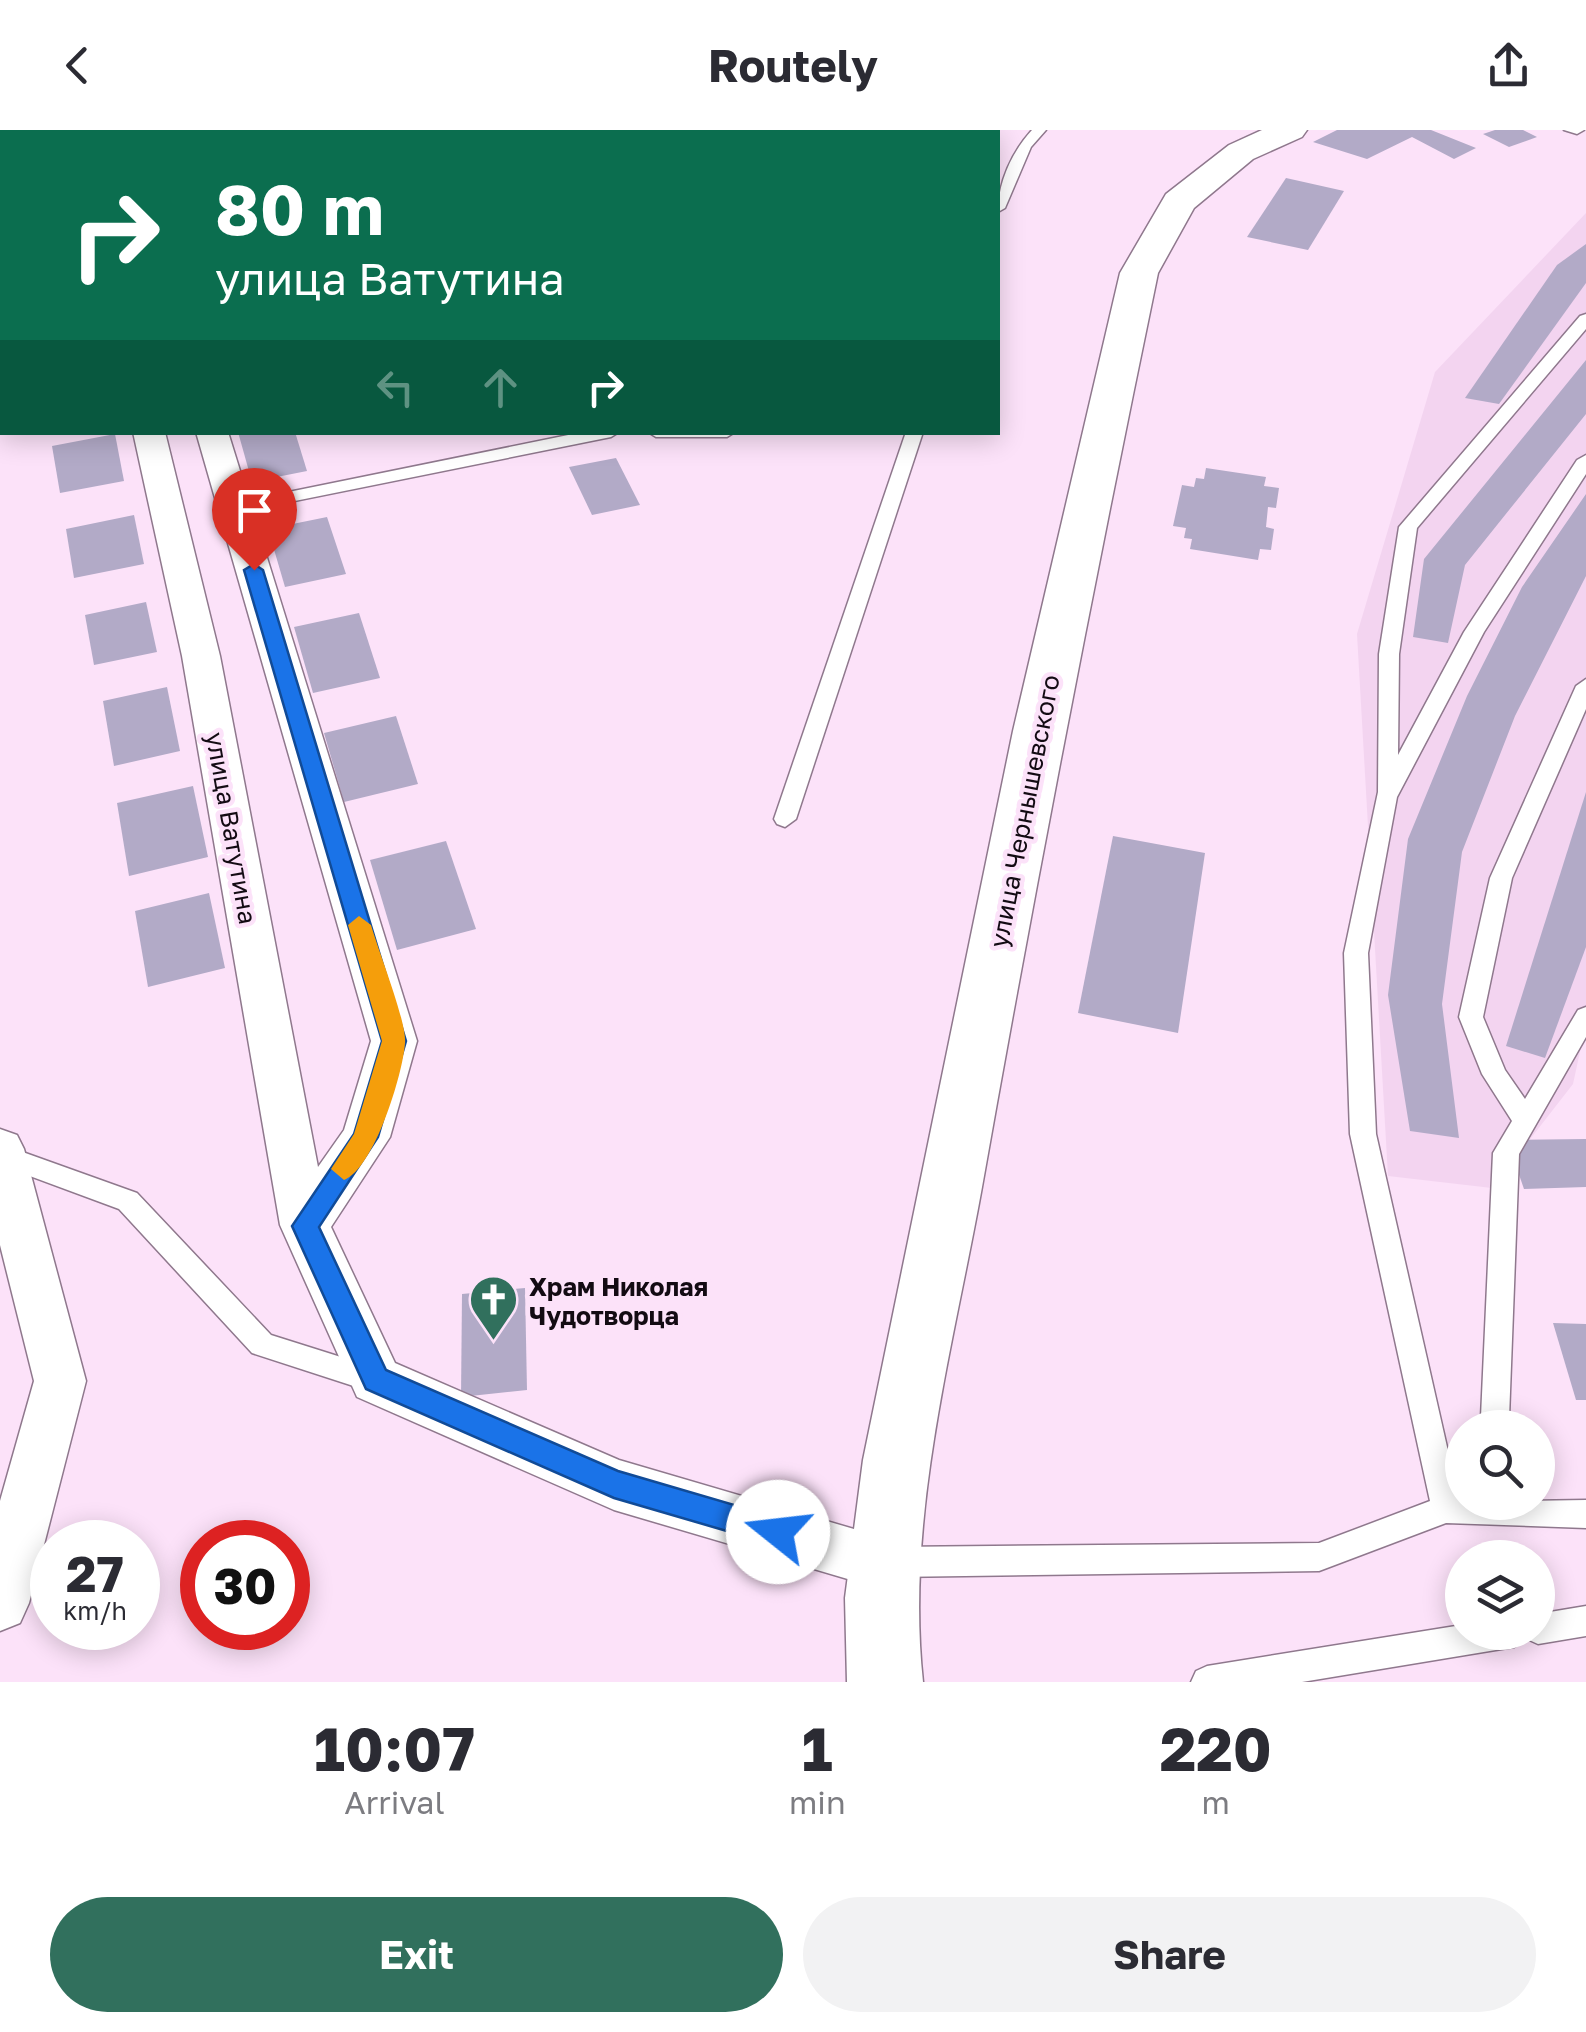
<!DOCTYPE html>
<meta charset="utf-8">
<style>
:root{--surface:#fff;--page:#f2f2f3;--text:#2b2b33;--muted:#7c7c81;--accent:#31705d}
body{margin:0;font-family:"Golos Text",sans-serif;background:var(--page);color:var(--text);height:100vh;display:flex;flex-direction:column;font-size:38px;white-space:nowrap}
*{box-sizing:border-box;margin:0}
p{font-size:32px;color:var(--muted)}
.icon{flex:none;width:55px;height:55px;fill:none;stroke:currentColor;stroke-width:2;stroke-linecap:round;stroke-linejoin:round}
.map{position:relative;height:1552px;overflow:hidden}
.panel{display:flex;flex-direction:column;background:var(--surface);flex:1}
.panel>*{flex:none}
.banner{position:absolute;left:0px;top:0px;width:1000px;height:305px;box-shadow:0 5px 25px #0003;background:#0b6e4f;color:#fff;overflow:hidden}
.controls{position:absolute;left:1445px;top:1280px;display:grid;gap:20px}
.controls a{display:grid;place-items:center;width:110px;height:110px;border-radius:50%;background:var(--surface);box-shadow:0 5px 25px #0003;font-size:50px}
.speed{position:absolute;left:30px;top:1390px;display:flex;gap:20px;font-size:50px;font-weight:700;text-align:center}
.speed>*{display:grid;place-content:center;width:130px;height:130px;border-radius:50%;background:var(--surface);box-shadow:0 5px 25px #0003;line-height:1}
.speed small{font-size:25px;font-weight:400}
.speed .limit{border:15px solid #d22;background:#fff;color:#111}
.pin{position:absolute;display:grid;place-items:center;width:85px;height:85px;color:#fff;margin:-102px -42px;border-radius:50% 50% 50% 0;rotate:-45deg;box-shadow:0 0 10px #0007}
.pin .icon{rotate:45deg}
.me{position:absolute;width:110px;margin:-55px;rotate:286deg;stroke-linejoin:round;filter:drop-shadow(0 0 8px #0008)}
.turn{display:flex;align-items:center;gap:35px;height:210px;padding:0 50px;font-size:45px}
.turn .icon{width:130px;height:130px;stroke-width:2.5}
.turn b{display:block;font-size:70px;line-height:85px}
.lanes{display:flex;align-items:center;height:95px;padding:0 50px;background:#0003;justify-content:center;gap:50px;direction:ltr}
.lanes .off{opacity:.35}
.eta{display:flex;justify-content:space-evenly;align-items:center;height:170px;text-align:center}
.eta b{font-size:60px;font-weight:700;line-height:70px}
.action{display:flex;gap:20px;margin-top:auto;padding:20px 50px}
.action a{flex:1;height:115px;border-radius:60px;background:var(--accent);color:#fff;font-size:40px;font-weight:700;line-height:115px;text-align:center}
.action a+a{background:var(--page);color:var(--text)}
header{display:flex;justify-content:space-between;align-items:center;height:130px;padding:0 50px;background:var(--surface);font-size:45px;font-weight:700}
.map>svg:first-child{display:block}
</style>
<header><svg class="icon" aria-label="back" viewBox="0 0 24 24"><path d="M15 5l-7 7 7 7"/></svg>Routely<svg class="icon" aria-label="share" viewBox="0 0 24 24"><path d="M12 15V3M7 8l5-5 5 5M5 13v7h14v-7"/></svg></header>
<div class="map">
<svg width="1586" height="1552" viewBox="0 0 1586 1552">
<rect width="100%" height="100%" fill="#fce2f9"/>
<path fill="#f3d4f0" d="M1586,83V894L1573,954L1492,1058L1388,1046L1357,504L1435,242Z"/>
<g fill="#b2aac7">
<path d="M1337,0H1431L1476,18L1454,29L1412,7L1367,29L1313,12Z"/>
<path d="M1495,0H1523L1537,7L1509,17L1483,4Z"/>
<path d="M1286,48L1344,61L1308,120L1247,107Z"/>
<path d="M1586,114V153L1499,274L1465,268L1557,135Z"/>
<path d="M1586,230V284L1465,435L1448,513L1413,507L1424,429Z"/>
<path d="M238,302H295L307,341L252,352Z"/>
<path d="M115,304L124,351L60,363L52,316Z"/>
<path d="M616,328L640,375L592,385L569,337Z"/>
<path d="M1206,338L1266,347L1264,356L1279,358L1276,378L1268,377L1266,397L1274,399L1271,420L1260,419L1258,430L1190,419L1192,409L1184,408L1186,398L1173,396L1182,355L1194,357L1196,348L1204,349Z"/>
<path d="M1586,364V446L1515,586L1462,722L1442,874L1459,1008L1410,1001L1388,865L1408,709L1467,566L1522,457Z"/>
<path d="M134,385L144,434L74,448L66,399Z"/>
<path d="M327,387L346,444L285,457L268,399Z"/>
<path d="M146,472L157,522L94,535L85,485Z"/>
<path d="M359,483L380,548L313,563L294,497Z"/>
<path d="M167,557L180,621L114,636L103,571Z"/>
<path d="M396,586L418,654L344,672L324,603Z"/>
<path d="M193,656L208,727L129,746L117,673Z"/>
<path d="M1586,662V817L1545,928L1506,916Z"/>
<path d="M1113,706L1205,723L1178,903L1078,883Z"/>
<path d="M446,711L476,799L397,820L370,730Z"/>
<path d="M209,763L225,838L148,857L135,781Z"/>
<path d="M1586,1009V1057L1524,1059L1507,1010Z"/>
<path d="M525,1158L527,1260L461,1267L462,1164Z"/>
<path d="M1553,1193L1586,1194V1270H1576Z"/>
</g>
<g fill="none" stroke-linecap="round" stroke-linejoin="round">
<defs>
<g id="service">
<path d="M1032,0H1046L1031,17L1005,78L998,82C998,52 1012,22 1032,0Z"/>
<path d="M1564,0H1584L1577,4Z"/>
<path d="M1586,184V199L1417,398L1399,524L1398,625L1464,502L1577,330L1586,325V344L1484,502L1397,667L1368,823L1376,1004L1452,1339L1462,1335V1372L1586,1370V1398L1446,1393L1319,1441L893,1447L882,1442L878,1432L882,1422L893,1417L1319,1413L1430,1371L1350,1004L1344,823L1378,662L1379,524L1399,397L1580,186Z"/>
<path d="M583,302H619L611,307L235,383L226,378L235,373Z"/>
<path d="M648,302H735L727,307H656Z"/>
<path d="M906,302H923L796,689L785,697L777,694L774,689Z"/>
<path d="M1586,549V579L1512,748L1483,887L1505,940L1525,969L1578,880L1586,877V907L1519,1024L1509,1288L1505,1298H1476L1481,1287L1493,1023L1512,991L1482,944L1459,887L1490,748L1576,556Z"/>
<path d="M3,1015L137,1063L271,1205L382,1240L386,1249L382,1258L372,1262L252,1223L119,1079L0,1035V1016Z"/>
<path d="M1586,1476V1506L1538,1514L1527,1509L1514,1517L1302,1552H1191L1196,1541L1207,1536L1462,1495V1502H1538V1484Z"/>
</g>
<g id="minor">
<path d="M57,0H83L84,2H58Z"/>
<path d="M107,0H133L134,2H108Z"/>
<path d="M404,0H434L435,2H406Z"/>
<path d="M133,302H165L220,526L318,1037L344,1000L371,911L196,302H228L417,911L390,1007L331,1097L395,1233L619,1330L905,1414L913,1433L905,1452L885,1460L614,1380L357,1267L280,1095L182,526Z"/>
<path d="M0,999L17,1005L24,1019L86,1251L29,1473L20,1493L0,1501V1371L34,1251L0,1115Z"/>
</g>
<path id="secondary" d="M1262,0H1307L1302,7L1253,29L1194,78L1158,143C1095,447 1036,752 982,1057C953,1218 905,1388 923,1552H847L845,1468L863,1330L1013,601L1120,143L1166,64L1229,15Z"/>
</defs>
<use href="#service" stroke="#8f788d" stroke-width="3"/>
<use href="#minor" stroke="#8f788d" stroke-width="3"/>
<use href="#secondary" stroke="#8f788d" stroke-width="3"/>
<use href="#service" fill="#fff" fill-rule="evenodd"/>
<use href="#minor" fill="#fff" fill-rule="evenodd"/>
<use href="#secondary" fill="#fff" fill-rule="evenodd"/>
</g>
<path fill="#1a73e8" stroke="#114b97" stroke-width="2.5" d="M254,434L263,440L406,911L378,1007L319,1097L386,1240L618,1341L789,1391L793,1402L789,1412L778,1416L614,1368L366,1259L292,1096L354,1004L382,911L244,440Z"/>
<path fill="#f59e0b" d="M359,786L371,795C378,820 407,892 405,913C403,944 374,1039 344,1050L331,1039L354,1004L382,911L348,795Z"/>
<defs>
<symbol id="church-pin" viewBox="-11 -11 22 30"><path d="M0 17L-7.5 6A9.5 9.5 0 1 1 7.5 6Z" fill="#31705d" stroke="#fce2f9"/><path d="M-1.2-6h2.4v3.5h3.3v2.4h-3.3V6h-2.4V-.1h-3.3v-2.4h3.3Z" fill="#fff"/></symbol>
</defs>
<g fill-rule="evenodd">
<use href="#church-pin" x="466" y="1142" width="55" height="75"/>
</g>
<g text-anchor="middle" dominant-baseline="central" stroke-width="9" stroke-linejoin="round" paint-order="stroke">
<g font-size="25" fill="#130b13" stroke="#fce2f9">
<text transform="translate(1024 681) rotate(-79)">улица Чернышевского</text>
<text transform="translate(232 698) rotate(80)">улица Ватутина</text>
</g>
<g font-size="25" font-weight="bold" fill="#130b13" stroke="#fce2f9" text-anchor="start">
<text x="529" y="1156">Храм Николая<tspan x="529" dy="29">Чудотворца</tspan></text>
</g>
</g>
</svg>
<div class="controls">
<a><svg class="icon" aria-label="search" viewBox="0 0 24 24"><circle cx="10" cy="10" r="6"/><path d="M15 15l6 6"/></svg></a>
<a><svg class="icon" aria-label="layers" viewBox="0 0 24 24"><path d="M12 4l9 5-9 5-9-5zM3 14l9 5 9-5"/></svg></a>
</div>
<div class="speed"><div>27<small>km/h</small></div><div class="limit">30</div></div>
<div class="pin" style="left:254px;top:440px;background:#d93025"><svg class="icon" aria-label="arrive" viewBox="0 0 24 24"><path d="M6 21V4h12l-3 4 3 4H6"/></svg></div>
<svg class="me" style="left:778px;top:1402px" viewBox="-20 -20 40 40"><circle r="19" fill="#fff"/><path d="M0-13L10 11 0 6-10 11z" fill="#1a73e8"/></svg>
<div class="banner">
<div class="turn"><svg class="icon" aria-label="right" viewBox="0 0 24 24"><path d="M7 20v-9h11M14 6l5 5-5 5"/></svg><div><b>80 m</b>улица Ватутина</div></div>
<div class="lanes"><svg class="icon off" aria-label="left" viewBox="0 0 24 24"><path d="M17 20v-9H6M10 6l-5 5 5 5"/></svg><svg class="icon off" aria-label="ahead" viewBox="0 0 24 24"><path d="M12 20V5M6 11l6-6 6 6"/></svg><svg class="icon" aria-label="right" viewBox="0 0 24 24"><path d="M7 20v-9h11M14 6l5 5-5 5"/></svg></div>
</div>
</div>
<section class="panel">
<div class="eta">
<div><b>10:07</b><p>Arrival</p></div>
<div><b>1</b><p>min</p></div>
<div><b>220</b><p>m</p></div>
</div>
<div class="action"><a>Exit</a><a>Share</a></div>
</section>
